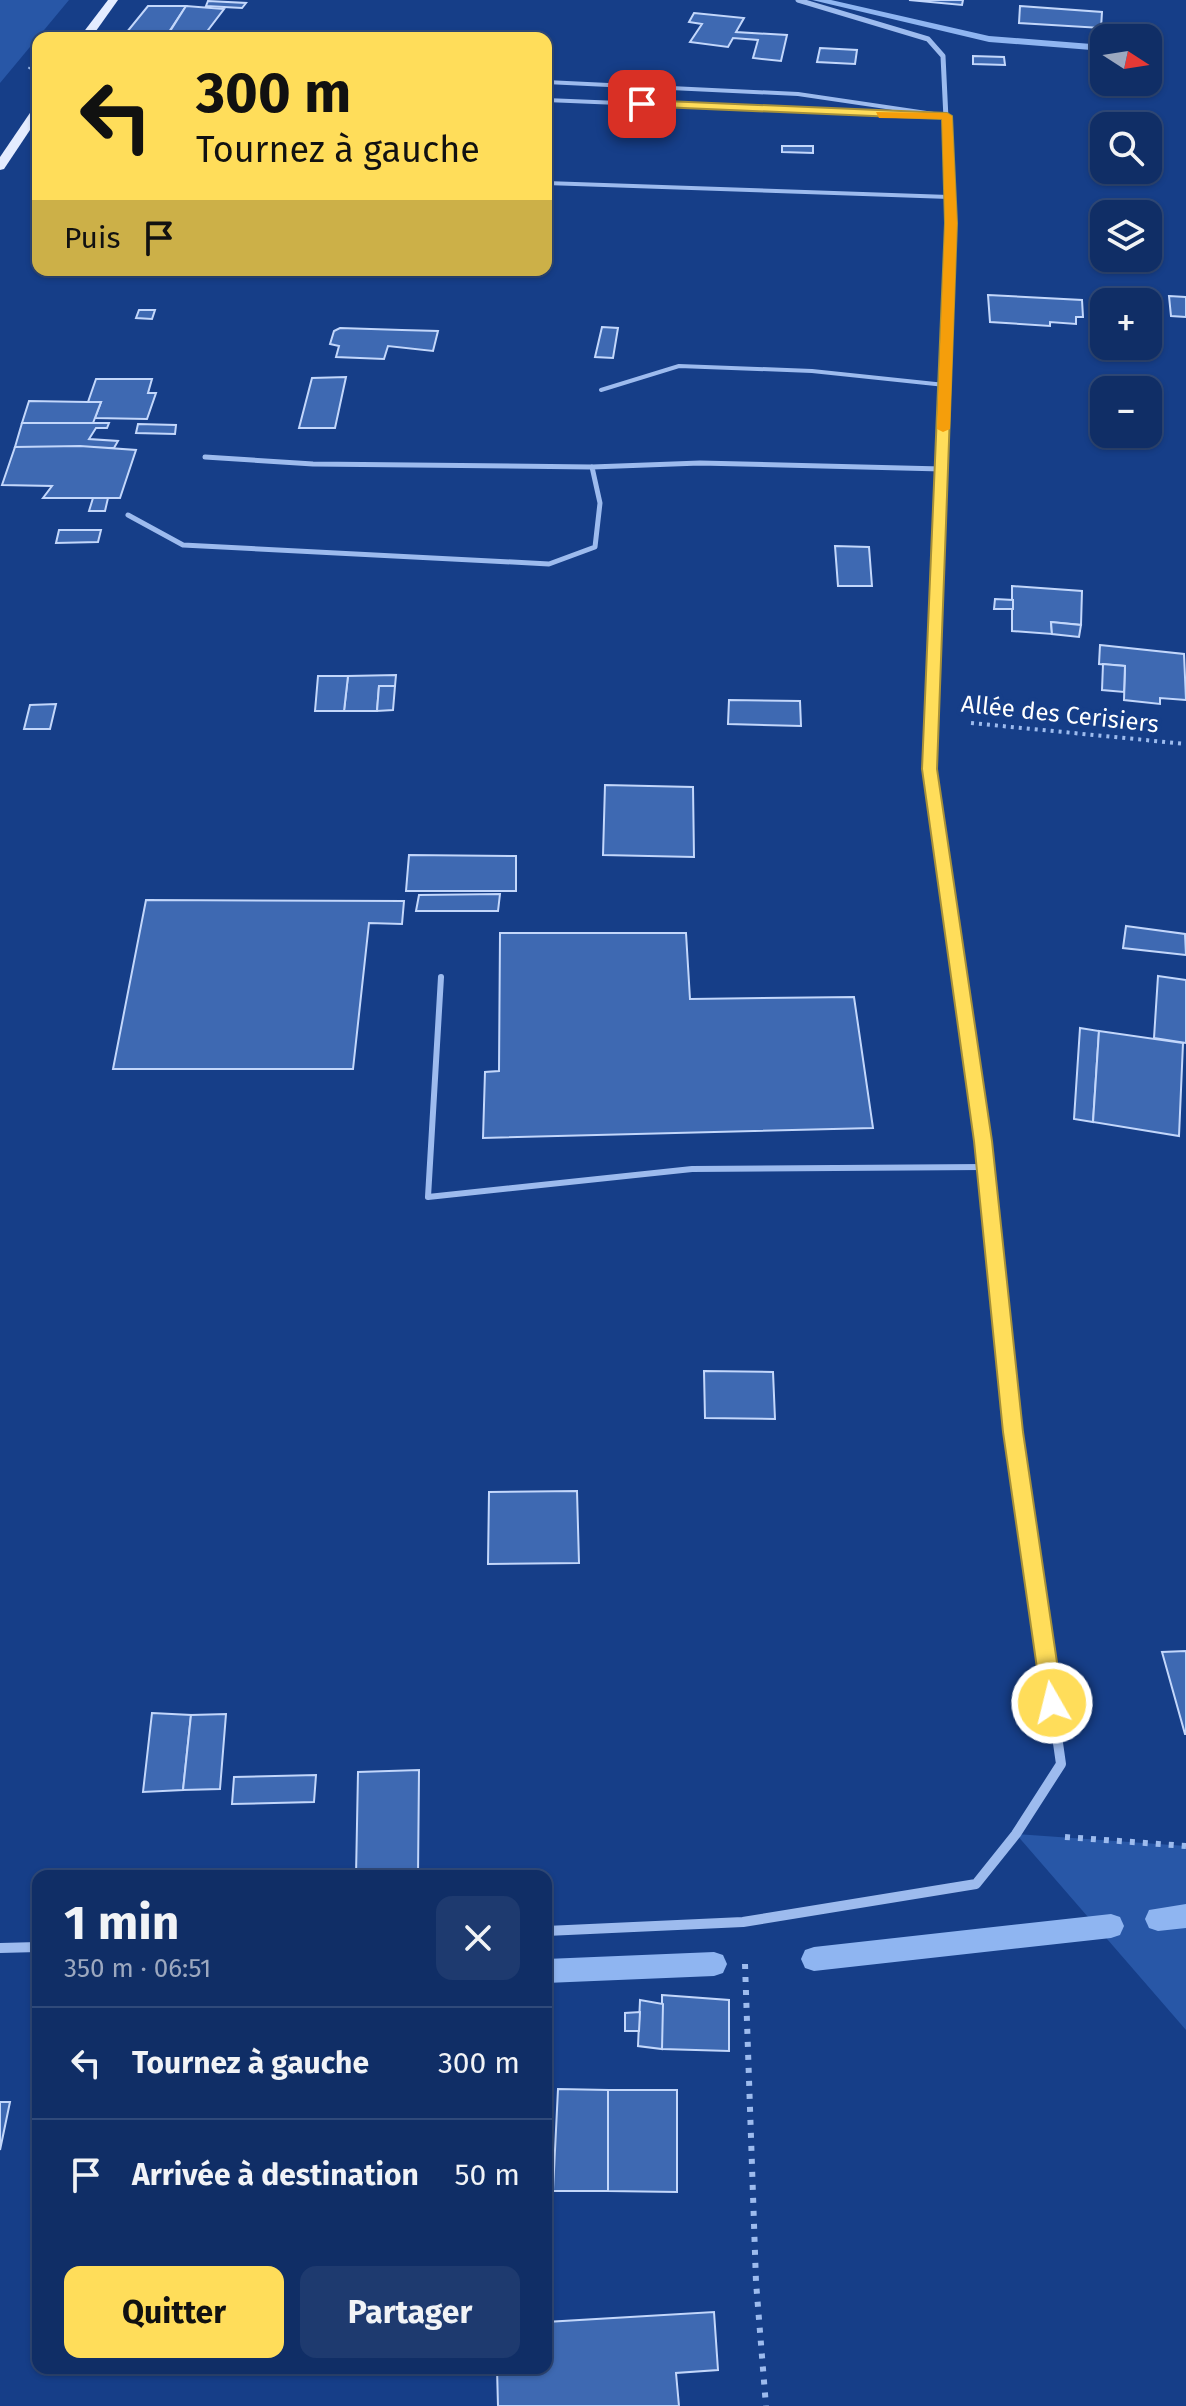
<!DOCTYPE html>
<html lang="fr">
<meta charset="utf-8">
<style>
:root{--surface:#102e66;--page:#1e3a6f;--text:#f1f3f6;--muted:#9ca8bf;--line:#304a7a;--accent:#ffdd5a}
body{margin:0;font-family:"Fira Sans",sans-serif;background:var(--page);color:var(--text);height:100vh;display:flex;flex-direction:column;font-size:30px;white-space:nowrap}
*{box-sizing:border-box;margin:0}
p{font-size:26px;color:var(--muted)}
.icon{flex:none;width:44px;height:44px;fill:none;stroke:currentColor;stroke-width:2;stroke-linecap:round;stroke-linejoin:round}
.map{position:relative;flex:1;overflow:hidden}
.drawer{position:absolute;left:32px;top:1870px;width:520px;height:504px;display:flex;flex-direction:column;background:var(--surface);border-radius:16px;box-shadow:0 2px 6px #0004,0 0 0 2px var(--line)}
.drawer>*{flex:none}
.top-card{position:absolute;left:32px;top:32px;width:520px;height:244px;border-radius:16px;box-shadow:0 2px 6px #0004,0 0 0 2px var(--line);background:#ffdd5a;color:#111;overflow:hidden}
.needle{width:52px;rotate:102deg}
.controls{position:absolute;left:1090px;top:24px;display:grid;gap:16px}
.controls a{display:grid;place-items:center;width:72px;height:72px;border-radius:16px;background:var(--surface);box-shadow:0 2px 6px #0004,0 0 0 2px var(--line);font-size:40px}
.pin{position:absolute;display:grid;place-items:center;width:68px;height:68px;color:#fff;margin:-34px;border-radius:16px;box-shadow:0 4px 12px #0006}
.me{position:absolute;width:88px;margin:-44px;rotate:352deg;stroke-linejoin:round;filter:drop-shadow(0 0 6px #0008)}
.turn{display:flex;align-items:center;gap:28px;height:168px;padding:0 32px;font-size:36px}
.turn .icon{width:104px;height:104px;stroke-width:2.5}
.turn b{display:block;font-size:56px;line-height:68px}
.then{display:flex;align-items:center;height:76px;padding:0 32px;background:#0003;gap:16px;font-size:30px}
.round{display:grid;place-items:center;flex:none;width:84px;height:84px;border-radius:16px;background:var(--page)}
.head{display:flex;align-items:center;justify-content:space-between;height:136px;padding:0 32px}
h1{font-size:48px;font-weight:700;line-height:60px}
.button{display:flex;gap:16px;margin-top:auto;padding:16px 32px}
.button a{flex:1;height:92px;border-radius:16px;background:var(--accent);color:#111;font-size:32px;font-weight:700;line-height:92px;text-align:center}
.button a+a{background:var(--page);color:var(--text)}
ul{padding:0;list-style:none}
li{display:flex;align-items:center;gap:24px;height:112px;padding:0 32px;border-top:2px solid var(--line)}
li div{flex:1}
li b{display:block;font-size:30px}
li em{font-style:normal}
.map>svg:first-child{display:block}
</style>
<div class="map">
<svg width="1186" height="2406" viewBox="0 0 1186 2406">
<rect width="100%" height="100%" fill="#163e88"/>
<g fill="#2857a7">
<path d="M0,0H69L0,83Z"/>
<path d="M1016,1834L1186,1846V2030Z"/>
</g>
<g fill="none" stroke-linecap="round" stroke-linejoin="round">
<g fill="#8fb5f1" fill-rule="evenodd">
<path d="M812,0H831L989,36L1104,45V51L989,42Z"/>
<path d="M1186,1904V1928L1158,1931L1149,1928L1145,1919L1149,1910Z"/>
<path d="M1111,1914L1120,1917L1124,1926L1120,1935L1111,1938L814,1971L805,1968L801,1959L805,1950L814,1947Z"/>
<path d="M714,1952L723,1955L727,1964L723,1973L714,1976L546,1983V1959Z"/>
</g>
</g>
<g fill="#3e69b2" stroke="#c3d7fb" stroke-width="2">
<path d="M909,0H963L962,5Z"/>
<path d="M208,1L246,3L242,8L206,6Z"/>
<path d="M148,6H186L165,38H122Z"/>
<path d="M186,6L224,9L202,38L167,36Z"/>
<path d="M1020,6L1102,12L1101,28L1019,23Z"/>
<path d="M694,13L744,18L736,32L787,35L781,61L753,58L758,40L733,38L728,47L690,42L702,24L689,22Z"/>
<path d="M820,48L857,50L855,64L817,62Z"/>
<path d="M973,56L1004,57L1005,65L973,64Z"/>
<path d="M782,146H813V153L782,152Z"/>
<path d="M988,295L1082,300L1083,317H1076V324L1050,322V326L990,322Z"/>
<path d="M1169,296L1186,297V317L1171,316Z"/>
<path d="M139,310H155L152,319L136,318Z"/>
<path d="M602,327L618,328L613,358L595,357Z"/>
<path d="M340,328L402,330L438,331L433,351L388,346L384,359L336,357L339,346L330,344L334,331Z"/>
<path d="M346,377L335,428H299L312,378Z"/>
<path d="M96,379H152L148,393H156L147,419L95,418L101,402H88Z"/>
<path d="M29,401L88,402H101L93,423H22Z"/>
<path d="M22,423H109L107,428H96L89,439L118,441L114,448L15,447Z"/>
<path d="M138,424L176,425L175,434L136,433Z"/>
<path d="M80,446L136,450L120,498H43L52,486L2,485L15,447Z"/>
<path d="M93,498H108L105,511H89Z"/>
<path d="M59,530H101L98,542L56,543Z"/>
<path d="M835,546L869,547L872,586H838Z"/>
<path d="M1012,586L1082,591L1081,625L1051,622L1052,634L1012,631Z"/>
<path d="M995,599L1013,600V609H994Z"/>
<path d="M1051,622L1081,625L1079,637L1052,634Z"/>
<path d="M1100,645L1184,654L1186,700L1160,698V704L1124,700L1125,666L1099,664Z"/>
<path d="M1103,664L1125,666L1124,692L1102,690Z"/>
<path d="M396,675L395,686H379L377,711H344L348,676Z"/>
<path d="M318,676H348L344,711H315Z"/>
<path d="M379,686H395L393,710L377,711Z"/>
<path d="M729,700L800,701L801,726L728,724Z"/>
<path d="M56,704L50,729H24L30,705Z"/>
<path d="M605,785L693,787L694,857L603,855Z"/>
<path d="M409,855L516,856V891H406Z"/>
<path d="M500,894L498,911H416L419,895Z"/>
<path d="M146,900L404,901L402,924L369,923L353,1069H113Z"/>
<path d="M1126,926L1185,934L1186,955L1123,948Z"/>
<path d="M500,933H686L690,999L854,997L873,1128L483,1138L485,1072L499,1071Z"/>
<path d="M1158,976L1186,980V1043L1154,1038Z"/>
<path d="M1080,1028L1099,1031L1093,1122L1074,1119Z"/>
<path d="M1099,1031L1183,1043L1179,1136L1093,1122Z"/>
<path d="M704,1371L773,1372L775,1419L705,1418Z"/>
<path d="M577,1491L579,1563L488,1564L489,1492Z"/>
<path d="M1186,1651V1734H1185L1162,1652Z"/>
<path d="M152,1713L191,1715L183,1790L143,1792Z"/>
<path d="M226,1714L220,1789L183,1790L191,1715Z"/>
<path d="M419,1770L418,1876H356L358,1772Z"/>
<path d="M316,1775L314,1802L232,1804L234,1777Z"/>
<path d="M662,1995L729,2000V2051L662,2049Z"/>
<path d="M640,2000L663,2004L662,2049L638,2046Z"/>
<path d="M640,2012L639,2031H625V2013Z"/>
<path d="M558,2089L608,2090V2191H553Z"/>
<path d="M608,2090H677V2192L608,2191Z"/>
<path d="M0,2102H10L0,2150Z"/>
<path d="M714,2312L718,2370L676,2373L679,2406H498L497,2368H546V2322Z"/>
</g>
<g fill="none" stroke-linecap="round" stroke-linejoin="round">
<path stroke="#9dbbee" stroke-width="3" stroke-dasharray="2 4" stroke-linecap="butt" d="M29,69L38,56"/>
<path stroke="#9dbbee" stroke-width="4" stroke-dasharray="3 5" stroke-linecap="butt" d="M971,723L1186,744"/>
<g stroke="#9dbbee" stroke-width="6" stroke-dasharray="5 8" stroke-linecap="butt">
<path d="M1065,1837L1186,1846"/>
<path d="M745,1964L756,2282L766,2406"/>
</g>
<g stroke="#9dbbee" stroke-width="4">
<path d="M546,82L798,94L947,116"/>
<path d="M546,100L930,116"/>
<path d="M546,183L949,197"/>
<path d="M601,390L679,366L812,371L945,385"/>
</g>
<g stroke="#9dbbee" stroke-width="5">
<path d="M205,457L313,464L592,467"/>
<path d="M128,515L183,545L549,564L595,547L600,503L592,467L700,463L942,469"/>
</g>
<path stroke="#9dbbee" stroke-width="6" d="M441,977L428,1197L692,1169L983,1167"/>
<path stroke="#9dbbee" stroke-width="5" d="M798,0L928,39L943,56L951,223L944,398"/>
<path stroke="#9dbbee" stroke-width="6" d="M944,396L929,769L949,908"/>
<path stroke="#9dbbee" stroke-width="8" d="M949,906L983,1141L1013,1432L1032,1564"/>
<g stroke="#9dbbee" stroke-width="10">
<path d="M546,1931L743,1922L976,1884L1016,1834L1061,1764L1032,1562"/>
<path d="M0,1948L38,1947"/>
</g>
<g fill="#e4ecff" fill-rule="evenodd">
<path d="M108,0H118L91,38H79Z"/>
<path d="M38,106V118L4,169L0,170V157L34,107Z"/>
</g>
</g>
<path fill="#ffdd5a" stroke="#a6903a" stroke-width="2" d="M642,100L947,113L952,116L957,223L937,769L992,1141L1023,1432L1063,1703L1060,1710L1052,1713L1045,1710L1042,1703L1003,1432L974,1141L922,769L945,223L942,119L638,106Z"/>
<path fill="#f59e0b" d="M876,112L947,113L952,116L957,223L950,429L943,432L937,429L945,223L942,119L879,118Z"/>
<g text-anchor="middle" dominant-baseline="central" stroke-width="8" stroke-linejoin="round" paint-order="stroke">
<g font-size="24" fill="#fff" stroke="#163e88">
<text transform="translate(1060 714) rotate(6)">Allée des Cerisiers</text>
</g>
</g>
</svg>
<div class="controls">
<a><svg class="needle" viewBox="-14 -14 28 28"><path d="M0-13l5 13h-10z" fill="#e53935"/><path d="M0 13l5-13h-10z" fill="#9ca8bf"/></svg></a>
<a><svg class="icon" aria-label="search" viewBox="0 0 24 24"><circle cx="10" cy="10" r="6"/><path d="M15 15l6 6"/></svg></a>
<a><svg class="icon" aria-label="layers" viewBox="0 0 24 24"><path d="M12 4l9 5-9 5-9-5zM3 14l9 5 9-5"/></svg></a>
<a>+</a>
<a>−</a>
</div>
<div class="pin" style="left:642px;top:104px;background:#d93025"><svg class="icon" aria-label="arrive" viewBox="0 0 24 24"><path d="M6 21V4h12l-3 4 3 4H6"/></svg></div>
<svg class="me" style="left:1052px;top:1703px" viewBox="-20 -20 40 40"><circle r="17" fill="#ffdd5a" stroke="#fff" stroke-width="3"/><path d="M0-11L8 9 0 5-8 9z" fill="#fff"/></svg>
<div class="top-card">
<div class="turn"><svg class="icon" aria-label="left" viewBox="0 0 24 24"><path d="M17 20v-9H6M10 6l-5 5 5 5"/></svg><div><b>300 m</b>Tournez à gauche</div></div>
<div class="then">Puis<svg class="icon" aria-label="arrive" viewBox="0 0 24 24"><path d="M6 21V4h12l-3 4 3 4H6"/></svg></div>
</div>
<section class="drawer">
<div class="head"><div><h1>1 min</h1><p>350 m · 06:51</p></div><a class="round"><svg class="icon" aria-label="close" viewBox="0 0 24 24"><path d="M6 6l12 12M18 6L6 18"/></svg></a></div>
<ul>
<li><svg class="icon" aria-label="left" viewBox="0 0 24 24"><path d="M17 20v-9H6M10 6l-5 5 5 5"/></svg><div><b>Tournez à gauche</b></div><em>300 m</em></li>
<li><svg class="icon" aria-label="arrive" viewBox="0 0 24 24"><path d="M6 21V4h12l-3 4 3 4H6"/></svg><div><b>Arrivée à destination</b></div><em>50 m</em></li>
</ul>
<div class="button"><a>Quitter</a><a>Partager</a></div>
</section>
</div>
